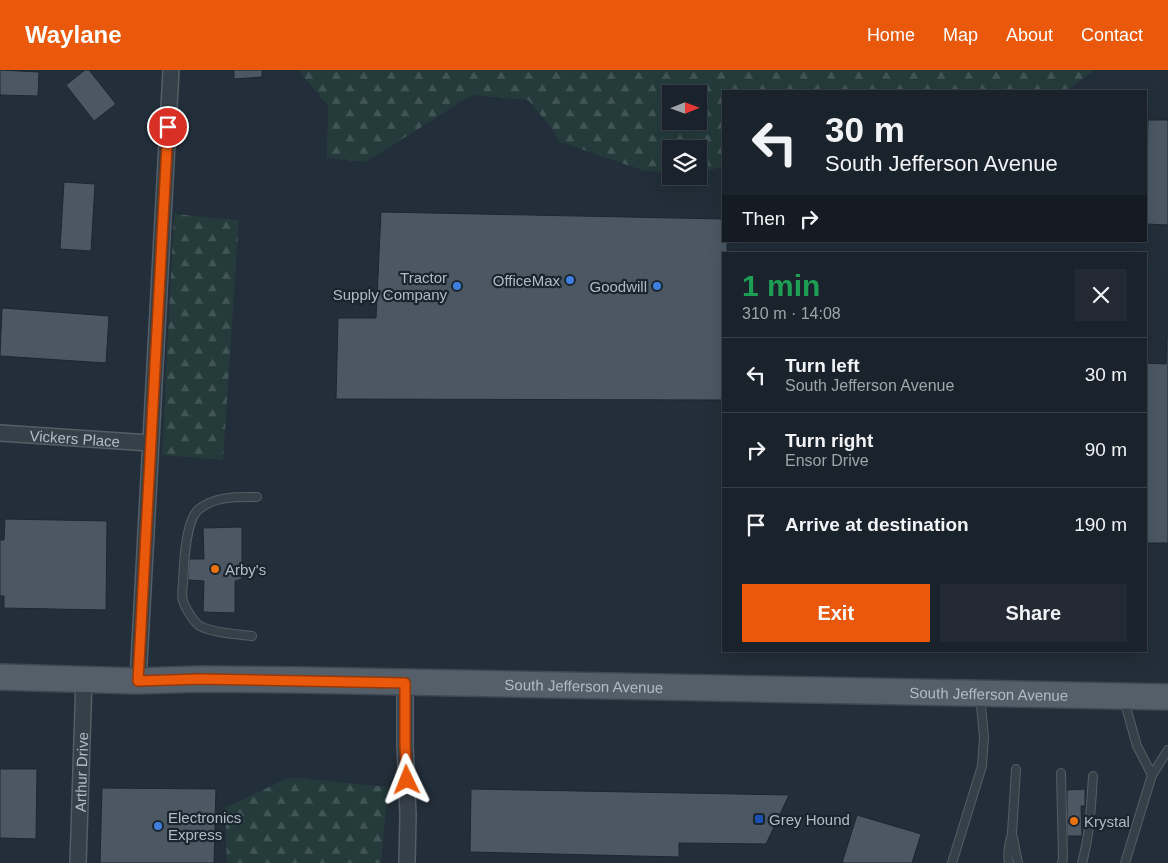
<!DOCTYPE html>
<meta charset="utf-8">
<style>
:root{--surface:#1a222b;--page:#232a33;--text:#f1f3f6;--muted:#9fa4a9;--line:#383f47;--accent:#ea580c}
body{margin:0;font-family:Helvetica,sans-serif;background:var(--page);color:var(--text);height:100vh;display:flex;flex-direction:column;font-size:19px;white-space:nowrap}
*{box-sizing:border-box;margin:0}
p{font-size:16px;color:var(--muted)}
.icon{flex:none;width:28px;height:28px;fill:none;stroke:currentColor;stroke-width:2;stroke-linecap:round;stroke-linejoin:round}
.map{position:relative;flex:1;overflow:hidden}
.details{position:absolute;left:722px;top:182px;width:425px;height:400px;display:flex;flex-direction:column;background:var(--surface);border-radius:0px;box-shadow:0 5px 20px #0002,0 0 0 1px var(--line)}
.details>*{flex:none}
.top-card{position:absolute;left:722px;top:20px;width:425px;height:152px;border-radius:0px;box-shadow:0 5px 20px #0002,0 0 0 1px var(--line);background:#1a222b;color:var(--text);overflow:hidden}
.needle{width:32px;rotate:89deg}
.fabs{position:absolute;left:662px;top:15px;display:grid;gap:10px}
.fabs a{display:grid;place-items:center;width:45px;height:45px;border-radius:0px;background:var(--surface);box-shadow:0 5px 20px #0002,0 0 0 1px var(--line);font-size:25px}
.pin{position:absolute;display:grid;place-items:center;width:42px;height:42px;color:#fff;margin:-21px;border:2px solid #fff;border-radius:50%;box-shadow:0 1px 5px #0007}
.me{position:absolute;width:55px;margin:-28px;rotate:358deg;stroke-linejoin:round;filter:drop-shadow(0 0 4px #0008)}
.turn{display:flex;align-items:center;gap:18px;height:105px;padding:0 20px;font-size:22px}
.turn .icon{width:65px;height:65px;stroke-width:2.5}
.turn b{display:block;font-size:35px;line-height:42px}
.then{display:flex;align-items:center;height:48px;padding:0 20px;background:#0003;gap:10px;font-size:19px}
.round{display:grid;place-items:center;flex:none;width:52px;height:52px;border-radius:0px;background:var(--page)}
.summary{display:flex;align-items:center;justify-content:space-between;height:85px;padding:0 20px}
h1{font-size:30px;font-weight:700;line-height:38px;color:#1e9e55}
.button{display:flex;gap:10px;margin-top:auto;padding:10px 20px}
.button a{flex:1;height:58px;border-radius:0px;background:var(--accent);color:#fff;font-size:20px;font-weight:700;line-height:58px;text-align:center}
.button a+a{background:var(--page);color:var(--text)}
ul{padding:0;list-style:none}
li{display:flex;align-items:center;gap:15px;height:75px;padding:0 20px;border-top:1px solid var(--line)}
li div{flex:1}
li b{display:block;font-size:19px}
li em{font-style:normal}
header{display:flex;align-items:center;gap:30px;box-sizing:border-box;height:70px;padding:0 25px;background:var(--accent);color:#fff}
header strong{font-size:24px}
nav{display:flex;gap:28px;margin-inline-start:auto;font-size:18px}
.map>svg:first-child{display:block}
</style>
<header>
<strong>Waylane</strong>
<nav><a>Home</a><a>Map</a><a>About</a><a>Contact</a></nav>
</header>
<div class="map">
<svg width="1168" height="793" viewBox="0 0 1168 793">
<defs>
<pattern id="forest-firs" width="22" height="20" patternUnits="userSpaceOnUse" patternTransform="scale(1.25)"><rect width="22" height="20" fill="#253b3b"/><path d="M5 1l3.5 6h-7zM16 11l3.5 6h-7z" fill="#425556"/></pattern>
</defs>
<rect width="100%" height="100%" fill="#222e39"/>
<g fill="url(#forest-firs)" fill-rule="evenodd">
<path d="M298,0H1095L1066,21H724V96L699,103V79H671V102L645,101L560,72L550,56L528,30L472,25L366,92L327,88L328,36ZM671,24H699V51H671Z"/>
<path d="M174,144L239,150L223,390L162,385Z"/>
<path d="M290,707L388,717L381,793H227L225,738Z"/>
</g>
<g fill="#4b5864" stroke="#1d2730">
<path d="M0,0L39,2L38,26L0,25Z"/>
<path d="M85,0H89L116,34L94,51L66,15Z"/>
<path d="M234,0H262V7L234,9Z"/>
<path d="M1148,50H1168V155L1146,154Z"/>
<path d="M64,112L95,114L91,181L60,179Z"/>
<path d="M381,142L724,149V171H727V184H724V330L336,329L338,248H376Z"/>
<path d="M2,238L109,246L106,293L0,286Z"/>
<path d="M1167,267H1168V473H1146V293L1166,294Z"/>
<path d="M5,449L107,451L106,540L4,538V526H0V470H4Z"/>
<path d="M242,457V509L235,511V543L203,542L204,511L188,510L189,489H204L203,458Z"/>
<path d="M0,699H37L36,769L0,768Z"/>
<path d="M102,718L216,719L214,793H100Z"/>
<path d="M471,719L789,725L766,774L679,773V787L470,782Z"/>
<path d="M1085,719V736H1081L1082,766H1067V720Z"/>
<path d="M857,745L921,764L912,793H842Z"/>
</g>
<g fill="none" stroke-linecap="round" stroke-linejoin="round">
<defs>
<g id="service">
<path d="M252,566C238,564 212,563 200,556C194,553 185,537 183,531C181,525 183,517 183,512C184,495 185,450 199,439C216,426 237,427 257,427"/>
<path d="M1124,630L1137,676L1152,705"/>
<path d="M1016,699L1012,763L1018,793"/>
<path d="M1061,703L1063,788L1062,793"/>
<path d="M952,793L982,696L984,667L980,626"/>
<path d="M1009,793C1007,784 1009,775 1011,767"/>
<path d="M1082,793C1090,764 1091,736 1093,706"/>
<path d="M1125,793L1152,705L1168,680"/>
</g>
<g id="minor">
<path id="s1" d="M0,363L150,373"/>
<path d="M138,611L171,0"/>
<path d="M405,613V675L408,745L407,793"/>
<path id="s2" d="M78,793L84,609"/>
</g>
<g id="primary">
<path id="s3" d="M0,607L138,611L200,609L300,610L1168,627"/>
</g>
</defs>
<use href="#service" stroke="#545e67" stroke-width="10"/>
<use href="#minor" stroke="#545e67" stroke-width="18"/>
<use href="#primary" stroke="#3f4952" stroke-width="28"/>
<use href="#service" stroke="#364049" stroke-width="8"/>
<use href="#minor" stroke="#364049" stroke-width="15"/>
<use href="#primary" stroke="#545f69" stroke-width="25"/>
</g>
<g fill="none" stroke-linecap="round" stroke-linejoin="round">
<defs>
<path id="route" d="M168,57L138,611L200,609L405,613V675L407,710"/>
</defs>
<use href="#route" stroke="#983908" stroke-width="12"/>
<use href="#route" stroke="#ea580c" stroke-width="9"/>
</g>
<g fill="#3f7fe0" stroke="#1b252e" stroke-width="2">
<circle cx="570" cy="210" r="5"/>
<circle cx="457" cy="216" r="5"/>
<circle cx="657" cy="216" r="5"/>
<circle cx="158" cy="756" r="5"/>
</g>
<g fill="#e8710a" stroke="#1b252e" stroke-width="2">
<circle cx="215" cy="499" r="5"/>
<circle cx="1074" cy="751" r="5"/>
</g>
<rect fill="#1a4fb4" stroke="#1b252e" stroke-width="2" x="754" y="744" width="10" height="10" rx="2.5"/>
<g text-anchor="middle" dominant-baseline="central" stroke-width="4.5" stroke-linejoin="round" paint-order="stroke">
<g font-size="15" fill="#b1bbc5" stroke="#1b252e" text-anchor="start">
<text x="447" y="207" text-anchor="end">Tractor<tspan x="447" dy="17">Supply Company</tspan></text>
<text x="560" y="210" text-anchor="end">OfficeMax</text>
<text x="647" y="216" text-anchor="end">Goodwill</text>
<text x="225" y="499">Arby's</text>
<text x="168" y="747">Electronics<tspan x="168" dy="17">Express</tspan></text>
<text x="769" y="749">Grey Hound</text>
<text x="1084" y="751">Krystal</text>
</g>
<g font-size="15" fill="#b1bbc5" stroke="#1b252e">
<text stroke="none"><textPath href="#s1" startOffset="75">Vickers Place</textPath></text>
<text stroke="none"><textPath href="#s3" startOffset="584">South Jefferson Avenue</textPath></text>
<text stroke="none"><textPath href="#s3" startOffset="989">South Jefferson Avenue</textPath></text>
<text stroke="none"><textPath href="#s2" startOffset="91">Arthur Drive</textPath></text>
</g>
</g>
</svg>
<div class="fabs">
<a><svg class="needle" viewBox="-14 -14 28 28"><path d="M0-13l5 13h-10z" fill="#e53935"/><path d="M0 13l5-13h-10z" fill="#9fa4a9"/></svg></a>
<a><svg class="icon" aria-label="layers" viewBox="0 0 24 24"><path d="M12 4l9 5-9 5-9-5zM3 14l9 5 9-5"/></svg></a>
</div>
<div class="pin" style="left:168px;top:57px;background:#d93025"><svg class="icon" aria-label="arrive" viewBox="0 0 24 24"><path d="M6 21V4h12l-3 4 3 4H6"/></svg></div>
<svg class="me" style="left:407px;top:710px" viewBox="-20 -20 40 40"><path d="M0-17L14 15 0 8-14 15z" fill="#ea580c" stroke="#fff" stroke-width="4"/></svg>
<div class="top-card">
<div class="turn"><svg class="icon" aria-label="left" viewBox="0 0 24 24"><path d="M17 20v-9H6M10 6l-5 5 5 5"/></svg><div><b>30 m</b>South Jefferson Avenue</div></div>
<div class="then">Then<svg class="icon" aria-label="right" viewBox="0 0 24 24"><path d="M7 20v-9h11M14 6l5 5-5 5"/></svg></div>
</div>
<section class="details">
<div class="summary"><div><h1>1 min</h1><p>310 m · 14:08</p></div><a class="round"><svg class="icon" aria-label="close" viewBox="0 0 24 24"><path d="M6 6l12 12M18 6L6 18"/></svg></a></div>
<ul>
<li><svg class="icon" aria-label="left" viewBox="0 0 24 24"><path d="M17 20v-9H6M10 6l-5 5 5 5"/></svg><div><b>Turn left</b><p>South Jefferson Avenue</p></div><em>30 m</em></li>
<li><svg class="icon" aria-label="right" viewBox="0 0 24 24"><path d="M7 20v-9h11M14 6l5 5-5 5"/></svg><div><b>Turn right</b><p>Ensor Drive</p></div><em>90 m</em></li>
<li><svg class="icon" aria-label="arrive" viewBox="0 0 24 24"><path d="M6 21V4h12l-3 4 3 4H6"/></svg><div><b>Arrive at destination</b></div><em>190 m</em></li>
</ul>
<div class="button"><a>Exit</a><a>Share</a></div>
</section>
</div>
